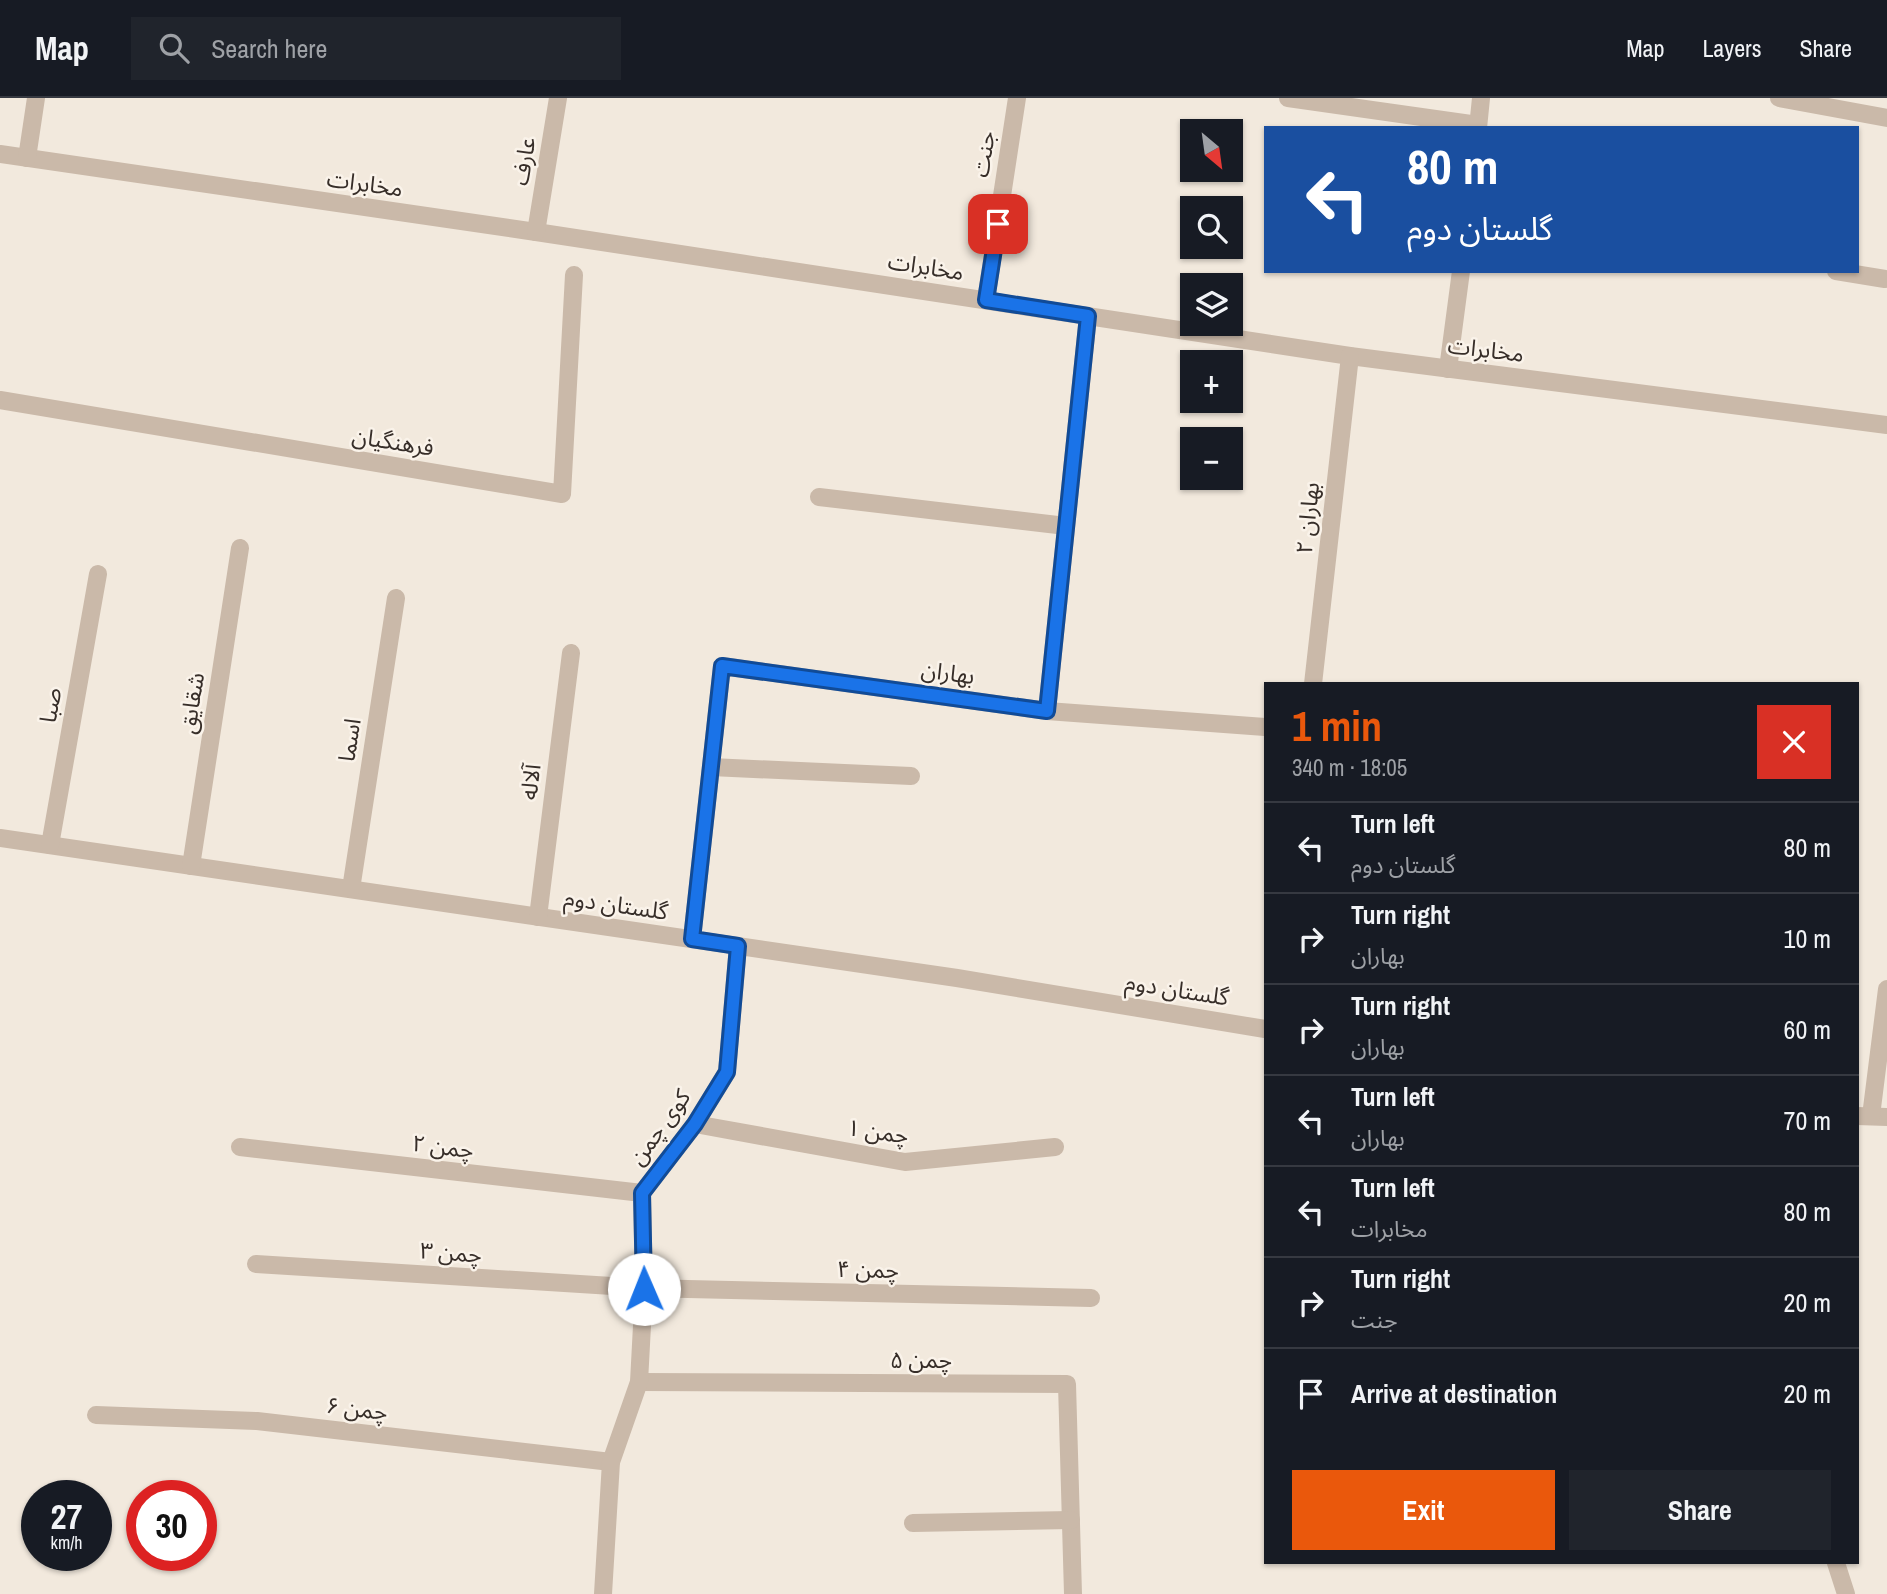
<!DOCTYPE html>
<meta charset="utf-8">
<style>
:root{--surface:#171b24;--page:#20242c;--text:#f1f3f6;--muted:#9ea1a6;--line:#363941;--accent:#ea580c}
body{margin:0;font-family:"Archivo Narrow","Noto Sans Arabic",sans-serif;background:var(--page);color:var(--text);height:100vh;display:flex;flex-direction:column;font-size:26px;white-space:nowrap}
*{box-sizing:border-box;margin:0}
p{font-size:23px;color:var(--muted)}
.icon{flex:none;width:38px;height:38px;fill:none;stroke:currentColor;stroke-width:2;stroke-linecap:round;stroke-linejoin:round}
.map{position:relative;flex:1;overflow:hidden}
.panel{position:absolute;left:1264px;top:584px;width:595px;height:882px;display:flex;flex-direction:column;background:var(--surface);border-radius:0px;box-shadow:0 2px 5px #0004}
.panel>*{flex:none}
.hud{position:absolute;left:1264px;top:28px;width:595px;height:147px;border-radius:0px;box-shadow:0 2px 5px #0004;background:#1a4fa0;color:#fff;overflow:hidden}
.needle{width:46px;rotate:151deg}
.fabs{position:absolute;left:1180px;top:21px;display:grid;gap:14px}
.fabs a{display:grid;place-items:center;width:63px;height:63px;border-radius:0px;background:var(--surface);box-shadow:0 2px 5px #0004;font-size:35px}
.speed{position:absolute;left:21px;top:1382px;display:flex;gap:14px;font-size:35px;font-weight:700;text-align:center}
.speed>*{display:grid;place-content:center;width:91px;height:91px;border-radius:50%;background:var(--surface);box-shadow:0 2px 5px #0004;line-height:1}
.speed small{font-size:18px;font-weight:400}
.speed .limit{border:10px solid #d22;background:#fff;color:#111}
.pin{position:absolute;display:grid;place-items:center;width:60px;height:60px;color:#fff;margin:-30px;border-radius:14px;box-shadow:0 4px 10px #0006}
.me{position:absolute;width:77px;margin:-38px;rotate:359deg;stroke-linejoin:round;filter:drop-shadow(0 0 5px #0008)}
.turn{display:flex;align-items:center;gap:24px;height:147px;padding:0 28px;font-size:32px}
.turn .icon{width:91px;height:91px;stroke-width:2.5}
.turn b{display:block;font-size:49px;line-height:60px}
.round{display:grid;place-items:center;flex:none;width:74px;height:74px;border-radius:0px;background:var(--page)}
.summary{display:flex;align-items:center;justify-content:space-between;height:119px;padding:0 28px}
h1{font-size:42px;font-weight:800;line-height:52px;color:var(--accent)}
.cta{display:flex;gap:14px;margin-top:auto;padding:14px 28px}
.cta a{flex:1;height:80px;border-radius:0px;background:var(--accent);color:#fff;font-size:28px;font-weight:800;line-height:80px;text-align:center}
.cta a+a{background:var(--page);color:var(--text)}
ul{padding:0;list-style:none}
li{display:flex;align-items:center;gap:21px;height:91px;padding:0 28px;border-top:2px solid var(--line)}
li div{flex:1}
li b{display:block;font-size:26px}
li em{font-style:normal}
header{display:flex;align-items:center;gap:42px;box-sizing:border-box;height:98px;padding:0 35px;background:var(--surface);border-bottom:2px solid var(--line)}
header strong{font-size:33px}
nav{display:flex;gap:38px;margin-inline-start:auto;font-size:24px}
.search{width:490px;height:63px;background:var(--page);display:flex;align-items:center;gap:18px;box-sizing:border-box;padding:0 24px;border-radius:0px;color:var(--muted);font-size:26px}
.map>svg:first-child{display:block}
</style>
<header>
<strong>Map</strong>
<div class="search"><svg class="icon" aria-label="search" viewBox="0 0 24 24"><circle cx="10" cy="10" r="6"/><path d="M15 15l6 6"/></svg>Search here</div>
<nav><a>Map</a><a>Layers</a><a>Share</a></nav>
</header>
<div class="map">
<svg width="1887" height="1496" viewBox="0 0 1887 1496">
<rect width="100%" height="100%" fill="#f2e9dd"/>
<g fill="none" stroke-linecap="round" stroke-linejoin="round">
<g stroke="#cab9a9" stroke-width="18">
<path d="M1288,0L1478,27"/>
<path d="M1779,0L1887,20"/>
<path d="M1478,30L1481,0"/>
<path d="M0,56L536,134L1350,258L1887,327"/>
<path d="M27,60L36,0"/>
<path d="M536,134L558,0"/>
<path d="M1836,173L1885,181"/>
<path d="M986,202L1017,0"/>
<path d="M1448,271L1461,173"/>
<path d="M0,302L562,396L574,177"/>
<path d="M819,399L1066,428"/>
<path d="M1313,586L1350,258"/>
<path d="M1047,613L1265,629"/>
<path d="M711,669L911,678"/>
<path d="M0,740L957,880L1265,931"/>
<path d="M50,747L98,476"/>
<path d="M191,768L240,450"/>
<path d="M351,791L396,500"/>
<path d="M538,819L571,555"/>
<path d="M692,841L722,568L1047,613L1088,218"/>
<path d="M1857,1018L1887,1019"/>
<path d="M1871,1018L1887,891"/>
<path d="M695,1026L905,1064L1055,1049"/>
<path d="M240,1049L642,1095"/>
<path d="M256,1166L644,1190L1091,1200"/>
<path d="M639,1284L1067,1286L1073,1496"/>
<path d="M96,1317L257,1323L611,1364"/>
<path d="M913,1425L1071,1422"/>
<path d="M1836,1465L1846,1496"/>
<path d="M603,1496L611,1364L639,1284L644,1190L642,1095L695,1026L727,974L738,848"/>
</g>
</g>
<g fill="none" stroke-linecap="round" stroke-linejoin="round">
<defs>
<path id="route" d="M644,1191L642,1095L695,1026L727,974L738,848L692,841L722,568L1047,613L1088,218L986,202L998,126"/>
</defs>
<use href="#route" stroke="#114b97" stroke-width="18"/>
<use href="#route" stroke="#1a73e8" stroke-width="12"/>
</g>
<g text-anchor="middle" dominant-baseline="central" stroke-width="5" stroke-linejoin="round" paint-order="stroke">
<g font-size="23" fill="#372e29" stroke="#faf3ea">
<text transform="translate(983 56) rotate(-81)">جنت</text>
<text transform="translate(523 63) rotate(-80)">عارف</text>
<text transform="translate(365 85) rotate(8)">مخابرات</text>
<text transform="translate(926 168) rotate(9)">مخابرات</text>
<text transform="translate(1486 251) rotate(7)">مخابرات</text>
<text transform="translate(393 343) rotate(9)">فرهنگیان</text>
<text transform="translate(1307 420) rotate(-84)">بهاران ۲</text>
<text transform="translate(948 574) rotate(8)">بهاران</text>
<text transform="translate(191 605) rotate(-81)">شقایق</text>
<text transform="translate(50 607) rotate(-80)">صبا</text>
<text transform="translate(349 642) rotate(-81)">اسما</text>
<text transform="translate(530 684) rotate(-83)">آلاله</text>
<text transform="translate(616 806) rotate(8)">گلستان دوم</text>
<text transform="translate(1177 891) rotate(9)">گلستان دوم</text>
<text transform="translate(659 1029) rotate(-54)">کوی چمن</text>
<text transform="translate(878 1033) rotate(8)">چمن ۱</text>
<text transform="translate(443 1048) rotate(7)">چمن ۲</text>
<text transform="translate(451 1154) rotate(4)">چمن ۳</text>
<text transform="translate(868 1171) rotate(1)">چمن ۴</text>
<text x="921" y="1261">چمن ۵</text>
<text transform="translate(357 1310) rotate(7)">چمن ۶</text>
</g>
</g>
</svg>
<div class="fabs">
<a><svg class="needle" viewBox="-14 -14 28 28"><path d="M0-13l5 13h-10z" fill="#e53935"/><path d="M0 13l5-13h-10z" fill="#9ea1a6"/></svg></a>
<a><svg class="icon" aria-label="search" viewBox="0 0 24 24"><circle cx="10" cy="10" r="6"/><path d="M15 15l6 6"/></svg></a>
<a><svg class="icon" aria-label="layers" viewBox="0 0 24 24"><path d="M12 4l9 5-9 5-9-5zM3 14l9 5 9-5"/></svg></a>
<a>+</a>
<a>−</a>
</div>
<div class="speed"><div>27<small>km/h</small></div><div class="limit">30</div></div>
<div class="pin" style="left:998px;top:126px;background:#d93025"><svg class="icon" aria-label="arrive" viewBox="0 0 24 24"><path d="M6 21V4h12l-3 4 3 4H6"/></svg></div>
<svg class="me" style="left:644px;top:1191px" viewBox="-20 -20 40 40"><circle r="19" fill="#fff"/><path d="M0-13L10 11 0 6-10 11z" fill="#1a73e8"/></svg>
<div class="hud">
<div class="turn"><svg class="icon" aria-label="left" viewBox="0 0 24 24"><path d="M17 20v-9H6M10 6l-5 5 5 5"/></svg><div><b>80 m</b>گلستان دوم</div></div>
</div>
<section class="panel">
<div class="summary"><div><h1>1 min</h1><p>340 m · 18:05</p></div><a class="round" style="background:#d93025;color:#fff"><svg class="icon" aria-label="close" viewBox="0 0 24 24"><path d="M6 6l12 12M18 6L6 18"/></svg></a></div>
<ul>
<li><svg class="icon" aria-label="left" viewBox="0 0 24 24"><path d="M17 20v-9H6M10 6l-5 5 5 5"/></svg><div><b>Turn left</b><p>گلستان دوم</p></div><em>80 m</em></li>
<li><svg class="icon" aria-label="right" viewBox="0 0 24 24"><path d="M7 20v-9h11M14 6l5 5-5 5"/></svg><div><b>Turn right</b><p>بهاران</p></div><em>10 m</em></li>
<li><svg class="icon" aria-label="right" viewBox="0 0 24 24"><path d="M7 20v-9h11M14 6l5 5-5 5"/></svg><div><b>Turn right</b><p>بهاران</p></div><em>60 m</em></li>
<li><svg class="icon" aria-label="left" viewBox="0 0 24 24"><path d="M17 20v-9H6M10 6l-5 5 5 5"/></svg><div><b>Turn left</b><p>بهاران</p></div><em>70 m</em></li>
<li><svg class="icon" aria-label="left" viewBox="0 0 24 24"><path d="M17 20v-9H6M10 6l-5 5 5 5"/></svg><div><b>Turn left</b><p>مخابرات</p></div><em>80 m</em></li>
<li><svg class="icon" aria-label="right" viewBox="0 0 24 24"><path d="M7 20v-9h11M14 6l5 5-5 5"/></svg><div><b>Turn right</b><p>جنت</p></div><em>20 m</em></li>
<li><svg class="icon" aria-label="arrive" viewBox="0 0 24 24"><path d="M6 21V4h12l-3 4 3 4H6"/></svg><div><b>Arrive at destination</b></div><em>20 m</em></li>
</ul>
<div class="cta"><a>Exit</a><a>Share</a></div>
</section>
</div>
